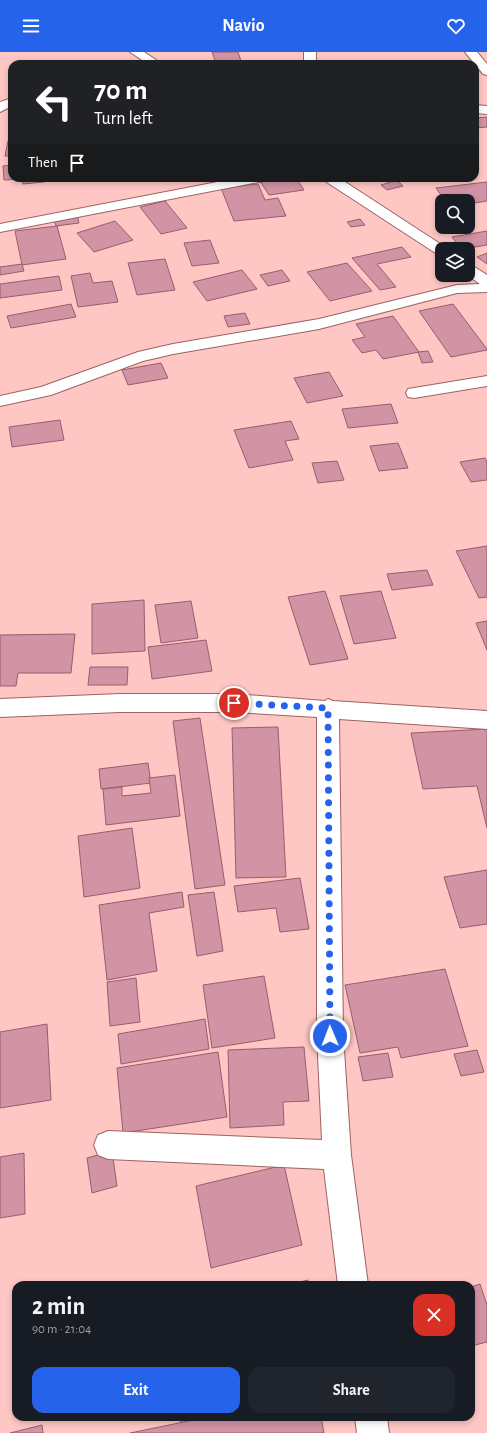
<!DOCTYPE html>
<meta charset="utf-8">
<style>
:root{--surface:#171b24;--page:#20242c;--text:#f1f3f6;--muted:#9ea1a6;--accent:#2563eb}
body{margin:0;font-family:"Alegreya Sans",sans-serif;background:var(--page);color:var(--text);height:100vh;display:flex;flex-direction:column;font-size:15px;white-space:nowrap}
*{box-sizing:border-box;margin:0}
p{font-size:13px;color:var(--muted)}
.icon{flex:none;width:22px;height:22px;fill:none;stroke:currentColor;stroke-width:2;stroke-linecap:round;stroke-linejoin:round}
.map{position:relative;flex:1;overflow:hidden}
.details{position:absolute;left:12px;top:1229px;width:463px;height:140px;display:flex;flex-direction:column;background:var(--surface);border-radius:12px;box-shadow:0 2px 6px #0003}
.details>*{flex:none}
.top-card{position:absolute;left:8px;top:8px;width:471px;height:122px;border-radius:12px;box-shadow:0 2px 6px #0003;background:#202124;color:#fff;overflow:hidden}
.fabs{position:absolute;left:435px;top:142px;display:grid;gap:8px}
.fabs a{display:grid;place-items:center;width:40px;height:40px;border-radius:8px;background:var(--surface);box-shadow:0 2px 6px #0003;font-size:20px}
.pin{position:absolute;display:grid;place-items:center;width:34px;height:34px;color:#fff;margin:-17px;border:2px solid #fff;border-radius:50%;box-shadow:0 1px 4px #0007}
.me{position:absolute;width:44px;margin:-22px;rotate:359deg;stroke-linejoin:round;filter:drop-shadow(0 0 3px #0008)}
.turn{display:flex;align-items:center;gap:14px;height:84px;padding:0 20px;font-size:18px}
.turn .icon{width:52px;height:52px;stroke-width:2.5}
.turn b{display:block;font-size:28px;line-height:34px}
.then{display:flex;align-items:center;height:38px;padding:0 20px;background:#0003;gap:8px;font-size:15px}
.round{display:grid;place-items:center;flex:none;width:42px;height:42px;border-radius:12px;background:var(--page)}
.overview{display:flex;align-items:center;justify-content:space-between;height:68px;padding:0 20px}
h1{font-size:24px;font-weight:700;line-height:30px}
.cta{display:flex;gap:8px;margin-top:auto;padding:8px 20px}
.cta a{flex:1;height:46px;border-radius:12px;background:var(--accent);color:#fff;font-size:16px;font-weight:700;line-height:46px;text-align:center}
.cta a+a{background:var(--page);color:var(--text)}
header{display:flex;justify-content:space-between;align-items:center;height:52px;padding:0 20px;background:var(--accent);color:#fff;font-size:18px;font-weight:700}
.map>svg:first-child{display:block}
</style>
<header><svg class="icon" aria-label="menu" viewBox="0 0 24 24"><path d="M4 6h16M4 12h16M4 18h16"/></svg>Navio<svg class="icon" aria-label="heart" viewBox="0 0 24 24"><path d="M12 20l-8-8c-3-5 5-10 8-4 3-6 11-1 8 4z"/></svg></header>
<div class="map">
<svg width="487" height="1381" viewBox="0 0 487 1381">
<rect width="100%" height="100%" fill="#fec7c4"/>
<g fill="#d293a4" stroke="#985e6e">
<path d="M212,0H238L241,9L216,11Z"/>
<path d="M487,65V75L475,76V66Z"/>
<path d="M8,89H12V104H5Z"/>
<path d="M12,113V126H43L44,130L23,132L22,127L4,128L3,114Z"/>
<path d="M278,126H296L304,138L269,143L260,129Z"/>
<path d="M397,128L403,134L387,138L381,133Z"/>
<path d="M487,130V149L468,152V149H445L436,136Z"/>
<path d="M258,132L265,148L278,146L286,164L234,169L221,136Z"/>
<path d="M165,149L187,176L161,182L140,155Z"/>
<path d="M77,162L79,171L56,174L53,165Z"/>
<path d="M360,167L365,173L351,175L347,170Z"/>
<path d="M115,169L133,188L94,200L77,181Z"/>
<path d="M57,174L66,207L22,213L15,179Z"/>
<path d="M487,179V193L464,197H461L452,185Z"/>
<path d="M210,188L219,211L192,214L184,191Z"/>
<path d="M402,195L411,205L377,212L396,235L380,238L352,206Z"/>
<path d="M487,201V212L477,205Z"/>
<path d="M165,207L175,238L137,243L128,211Z"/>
<path d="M347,211L372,239L330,249L307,220Z"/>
<path d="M22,212L24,219L0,223V215Z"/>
<path d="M242,218L257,237L207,249L193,230Z"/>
<path d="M282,218L290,229L268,234L260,223Z"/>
<path d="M90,221L93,231L112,229L118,250L78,255L71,224Z"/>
<path d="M59,224L62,238L0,246V232Z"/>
<path d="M71,252L76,265L11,276L7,264Z"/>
<path d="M453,252L487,297V298L451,305L419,259Z"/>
<path d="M245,261L250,272L228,275L224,264Z"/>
<path d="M393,264L419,300L383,307L376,298L362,301L352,288L365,285L356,272Z"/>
<path d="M428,299L433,310L422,311L418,300Z"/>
<path d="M161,311L168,326L128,333L122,318Z"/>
<path d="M329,320L343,344L307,351L294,326Z"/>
<path d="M391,352L398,371L348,376L342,357Z"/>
<path d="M60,368L64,388L12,395L9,375Z"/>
<path d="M291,369L299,387L285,389L293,408L249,416L234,378Z"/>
<path d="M398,391L408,416L379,419L370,394Z"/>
<path d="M485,406L487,410V428L471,430L460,410Z"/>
<path d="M337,409L344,428L318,431L312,411Z"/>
<path d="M487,494V545L479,546L456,499Z"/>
<path d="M427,518L433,533L392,538L387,522Z"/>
<path d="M325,539L348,607L310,613L288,545Z"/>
<path d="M381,539L396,586L354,592L340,544Z"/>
<path d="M144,548L145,599L92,602V552Z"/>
<path d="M191,549L198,586L161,591L155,553Z"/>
<path d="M487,569V598L476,571Z"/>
<path d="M75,582L71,621H18L16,634H0V583Z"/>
<path d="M206,588L212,619L152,627L148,595Z"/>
<path d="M90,615H128L127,633H88Z"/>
<path d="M200,666L225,833L195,837L173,669Z"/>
<path d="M278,675L286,825L236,826L232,676Z"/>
<path d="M487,677V776L477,734L423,737L411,681Z"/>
<path d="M148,711L151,731L101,737L99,717Z"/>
<path d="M175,723L180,764L106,773L103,737L122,735V744L151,741L149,726Z"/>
<path d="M132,776L140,836L84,845L78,784Z"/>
<path d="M487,818V872L460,876L444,825Z"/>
<path d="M300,826L309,877L280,880L276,856L238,860L234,834Z"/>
<path d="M182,840L184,855L149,861L157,919L107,928L99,853Z"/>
<path d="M214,840L223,899L197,904L188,843Z"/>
<path d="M445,917L468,994L401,1006L398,995L360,1001L345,933Z"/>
<path d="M264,924L275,986L212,996L203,933Z"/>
<path d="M136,926L140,970L110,974L107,930Z"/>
<path d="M205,967L209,997L121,1012L118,982Z"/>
<path d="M47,972L51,1048L0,1056V980Z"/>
<path d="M304,995L309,1049L283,1050L284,1073L230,1076L228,998Z"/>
<path d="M477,998L484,1020L461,1024L454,1002Z"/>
<path d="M218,1000L227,1065L123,1081L117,1016Z"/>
<path d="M388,1001L393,1025L363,1029L358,1005Z"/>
<path d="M112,1099L117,1134L92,1141L87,1106Z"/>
<path d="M24,1101L25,1162L0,1166V1105Z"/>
<path d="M284,1113L302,1193L211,1216L196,1134Z"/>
<path d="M308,1228L309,1233H287Z"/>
<path d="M480,1232L487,1253V1290L471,1294V1235Z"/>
<path d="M180,1365H206L181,1372Z"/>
<path d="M208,1365H321L324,1381H130Z"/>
<path d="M42,1373L43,1381H10Z"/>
</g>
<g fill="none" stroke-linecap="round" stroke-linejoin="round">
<defs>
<g id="minor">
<path d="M130,0H144L162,12H148Z"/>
<rect x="304" y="0" width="12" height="12"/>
<path d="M465,0H477L487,12V23L483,22Z"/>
<path d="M12,46V54L0,60V50Z"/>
<path d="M475,53L487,54V62L475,61Z"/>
<path d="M238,126H266L264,129L259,130L0,180V172Z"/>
<path d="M323,126H339L448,197H442V203L437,202L325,129Z"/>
<path d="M468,213L473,214L487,223V240L457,241L319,277L173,302L143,309L51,343L0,354V344L41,335L138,300L173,292L319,267L457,233L480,232L467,223Z"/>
<path d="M487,324V334L414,346L408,345L406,341L408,337L414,336Z"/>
<path d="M120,642H234L325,649L328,647L333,649L487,659V677L339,667L343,983L351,1103L368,1233H338L324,1117L108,1107L98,1103L94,1093L98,1083L108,1079L322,1088L317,983V665L234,660H120L0,665V647Z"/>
<path d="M355,1365H387L389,1381H357Z"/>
</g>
</defs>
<use href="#minor" stroke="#9e6260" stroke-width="2"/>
<use href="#minor" fill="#fff" fill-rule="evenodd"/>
</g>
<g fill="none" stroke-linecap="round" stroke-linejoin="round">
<path stroke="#2563eb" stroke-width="7" stroke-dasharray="0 12.6" d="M234,651L328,656L330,984"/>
</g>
</svg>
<div class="fabs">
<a><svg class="icon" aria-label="search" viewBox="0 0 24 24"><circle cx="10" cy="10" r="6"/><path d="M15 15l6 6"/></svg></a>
<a><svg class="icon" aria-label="layers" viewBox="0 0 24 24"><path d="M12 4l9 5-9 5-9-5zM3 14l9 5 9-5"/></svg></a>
</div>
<div class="pin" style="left:234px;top:651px;background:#d93025"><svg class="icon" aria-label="arrive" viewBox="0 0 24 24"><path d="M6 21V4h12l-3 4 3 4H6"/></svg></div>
<svg class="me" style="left:330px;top:984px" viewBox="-20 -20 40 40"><circle r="17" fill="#2563eb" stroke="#fff" stroke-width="3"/><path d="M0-11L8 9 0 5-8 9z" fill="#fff"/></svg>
<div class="top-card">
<div class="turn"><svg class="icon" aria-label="left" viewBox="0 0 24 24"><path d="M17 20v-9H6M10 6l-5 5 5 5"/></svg><div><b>70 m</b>Turn left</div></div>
<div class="then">Then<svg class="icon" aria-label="arrive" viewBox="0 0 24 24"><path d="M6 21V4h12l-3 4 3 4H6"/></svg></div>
</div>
<section class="details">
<div class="overview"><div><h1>2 min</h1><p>90 m · 21:04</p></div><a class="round" style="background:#d93025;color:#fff"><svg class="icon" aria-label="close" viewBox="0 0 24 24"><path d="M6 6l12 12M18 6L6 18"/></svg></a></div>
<div class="cta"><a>Exit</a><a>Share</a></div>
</section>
</div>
